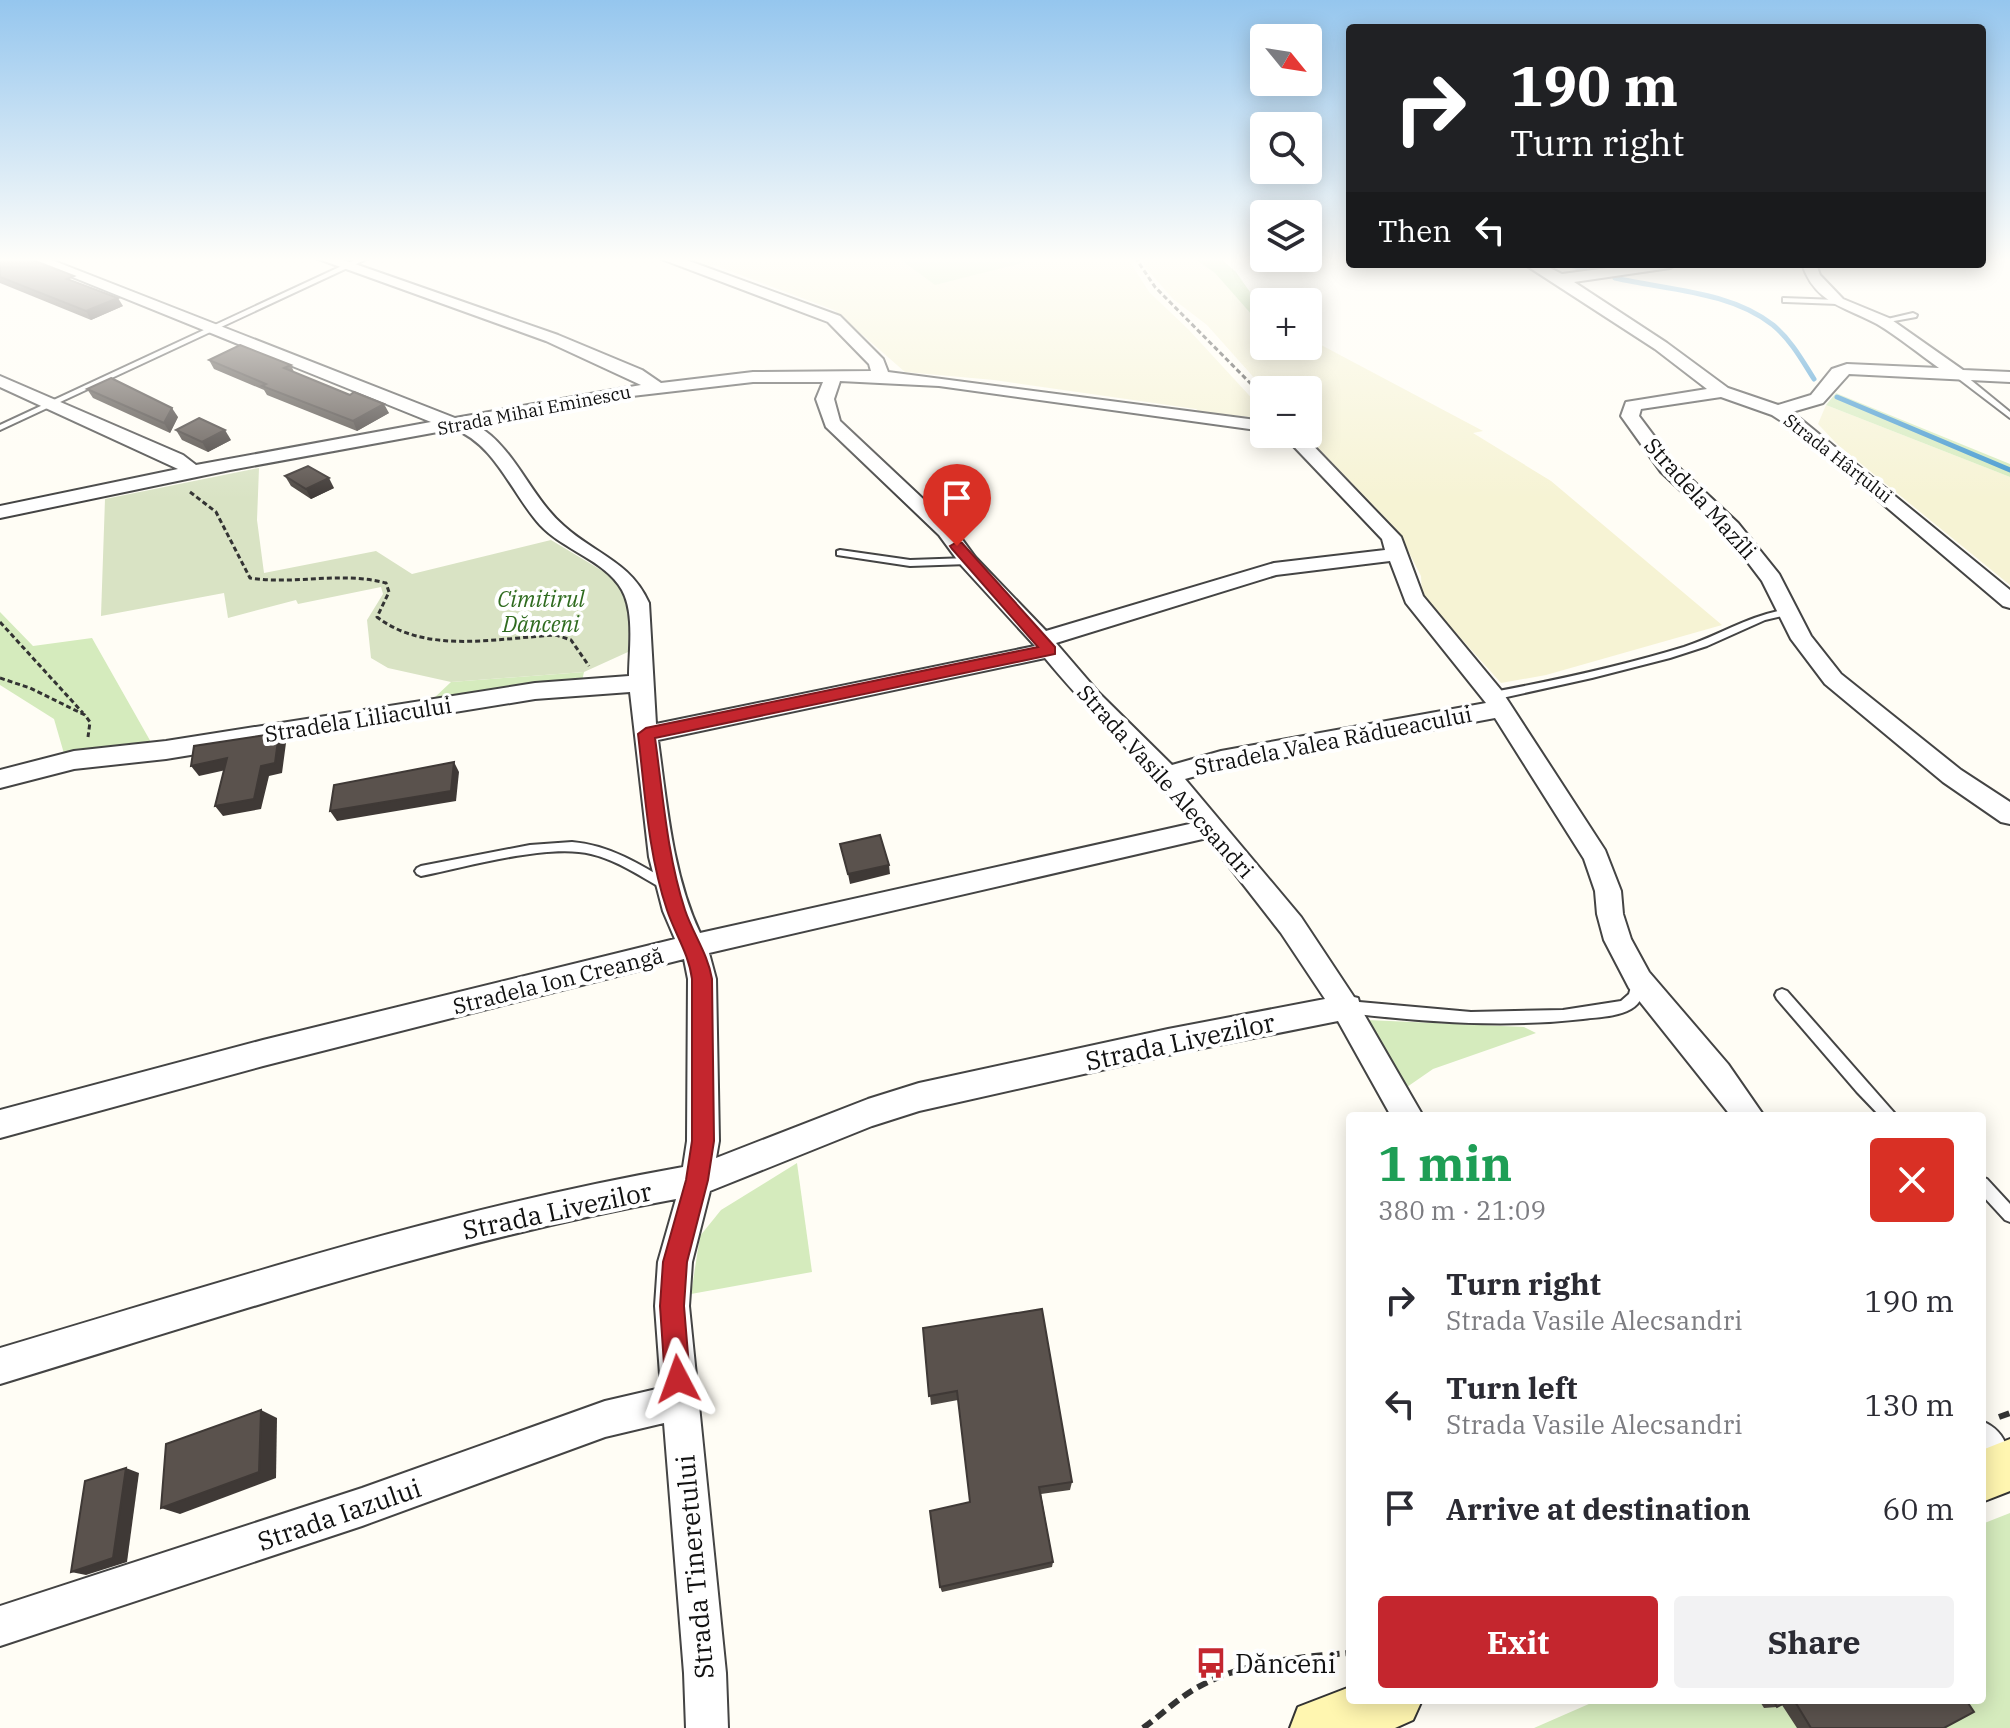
<!DOCTYPE html>
<meta charset="utf-8">
<style>
:root{--surface:#fff;--page:#f2f2f3;--text:#2b2b33;--muted:#7c7c81;--accent:#c4262e}
body{margin:0;font-family:"IBM Plex Serif",serif;background:var(--page);color:var(--text);height:100vh;display:flex;flex-direction:column;font-size:30px;white-space:nowrap}
*{box-sizing:border-box;margin:0}
p{font-size:26px;color:var(--muted)}
.icon{flex:none;width:44px;height:44px;fill:none;stroke:currentColor;stroke-width:2;stroke-linecap:round;stroke-linejoin:round}
.map{position:relative;flex:1;overflow:hidden}
.panel{position:absolute;left:1346px;top:1112px;width:640px;height:592px;display:flex;flex-direction:column;background:var(--surface);border-radius:8px;box-shadow:0 4px 20px #0003}
.panel>*{flex:none}
.banner{position:absolute;left:1346px;top:24px;width:640px;height:244px;border-radius:8px;box-shadow:0 4px 20px #0003;background:#202124;color:#fff;overflow:hidden}
.needle{width:52px;rotate:120deg}
.buttons{position:absolute;left:1250px;top:24px;display:grid;gap:16px}
.buttons a{display:grid;place-items:center;width:72px;height:72px;border-radius:8px;background:var(--surface);box-shadow:0 4px 20px #0003;font-size:40px}
.pin{position:absolute;display:grid;place-items:center;width:68px;height:68px;color:#fff;margin:-82px -34px;border-radius:50% 50% 50% 0;rotate:-45deg;box-shadow:0 0 8px #0007}
.pin .icon{rotate:45deg}
.me{position:absolute;width:88px;margin:-44px;rotate:356deg;stroke-linejoin:round;filter:drop-shadow(0 0 6px #0008)}
.turn{display:flex;align-items:center;gap:28px;height:168px;padding:0 32px;font-size:36px}
.turn .icon{width:104px;height:104px;stroke-width:2.5}
.turn b{display:block;font-size:56px;line-height:68px}
.then{display:flex;align-items:center;height:76px;padding:0 32px;background:#0003;gap:16px;font-size:30px}
.round{display:grid;place-items:center;flex:none;width:84px;height:84px;border-radius:8px;background:var(--page)}
.summary{display:flex;align-items:center;justify-content:space-between;height:136px;padding:0 32px}
h1{font-size:48px;font-weight:700;line-height:60px;color:#1e9e55}
.primary-button{display:flex;gap:16px;margin-top:auto;padding:16px 32px}
.primary-button a{flex:1;height:92px;border-radius:8px;background:var(--accent);color:#fff;font-size:32px;font-weight:700;line-height:92px;text-align:center}
.primary-button a+a{background:var(--page);color:var(--text)}
ul{padding:0;list-style:none}
li{display:flex;align-items:center;gap:24px;height:104px;padding:0 32px}
li div{flex:1}
li b{display:block;font-size:30px}
li em{font-style:normal}
.map>svg:first-child{display:block}
</style>
<div class="map">
<svg width="2010" height="1728" viewBox="0 0 2010 1728">
<rect width="100%" height="100%" fill="#fffdf5"/>
<g fill="#f6f3d4">
<path d="M681,257H897L1025,261L1021,257H1127L1149,292L1188,329L1259,406L1262,418L1200,412L1196,409L994,380L905,372L834,310L714,265L707,267Z"/>
<path d="M1142,257H1192L1215,273L1252,315L1264,312V346H1308V338L1483,431L1473,433L1551,481L1722,625L1546,675L1501,683L1422,595L1421,576L1398,531L1305,434H1308V390H1265L1207,325L1173,299L1145,267Z"/>
<path d="M1826,405L2010,477V585L1838,445L1818,424Z"/>
</g>
<g fill="#d5ebbd">
<path d="M897,257H1021L1026,262L935,285Z"/>
<path d="M1836,393L2010,464V477L1826,405Z"/>
<path d="M0,612L33,646L92,638L152,744L65,757L54,719L0,685Z"/>
<path d="M584,672L582,681L433,699L451,682Z"/>
<path d="M1367,1020L1524,1027L1536,1033L1433,1069L1407,1087Z"/>
<path d="M797,1163L812,1272L691,1294L700,1236L721,1210Z"/>
<path d="M2010,1513V1728H1534L1598,1700H1982V1524Z"/>
</g>
<path fill="#b9dc9c" d="M1192,257H1219L1236,272L1264,312L1252,315L1215,273Z"/>
<path fill="#d9e3c4" d="M259,468L257,520L264,573L376,551L412,574L551,540L621,582L630,602L628,652L584,672L451,682L388,668L371,658L367,620L383,594L381,587L298,604L296,600L228,618L224,593L101,616L105,499Z"/>
<g fill="none" stroke-linecap="round" stroke-linejoin="round">
<g stroke="#3f96cf" stroke-width="5">
<path d="M1567,264L1585,270"/>
<path d="M1615,278C1667,290 1730,291 1773,325C1791,340 1802,360 1814,379"/>
<path d="M1837,397L2010,470"/>
</g>
<defs>
<g id="service">
<path d="M361,257H371L0,430V425Z"/>
<path d="M1783,298L1838,300L1842,302L1838,304L1786,302H1783Z"/>
<path d="M1913,313L1917,315L1916,317L1883,323L1879,321Z"/>
<path d="M1955,372H1961L2010,412V418L1955,376Z"/>
<path d="M840,550L910,560L968,558L973,561L968,564L910,566L837,555V551Z"/>
<path d="M1788,609L1793,612L1791,614L1765,620L1707,646L1670,658L1592,678L1493,700L1488,696L1493,692C1557,680 1622,666 1684,647C1720,635 1750,615 1788,609Z"/>
<path d="M572,842C609,845 640,864 671,883L673,886L671,889H663C640,876 617,860 591,854C549,843 466,867 421,876L417,874L415,871L417,868L421,866L530,845Z"/>
<path d="M1639,976L1644,977C1647,988 1642,1003 1631,1009C1617,1017 1598,1017 1583,1019C1504,1028 1426,1022 1348,1013L1343,1011L1341,1007L1343,1003L1348,1001L1471,1012L1563,1010L1621,1001L1629,994L1634,977Z"/>
<path d="M1782,989L1787,991L1897,1116H1880L1857,1092L1777,999L1775,995L1777,991Z"/>
<path d="M1982,1177L1987,1179L2010,1204V1222L2005,1220L1982,1195Z"/>
</g>
<g id="minor">
<path d="M23,257H44L455,418L641,385L546,341L313,257H335L558,335L642,370L661,383L753,372L871,371L869,364L828,322L656,257H678L840,316L883,359L888,372L1264,421V431L939,386L840,381L834,399L840,421L953,527L975,557L1046,631L1274,563L1385,550L1382,539L1282,434H1302L1401,537L1423,596L1501,690L1605,850L1621,891L1623,914L1631,939L1649,972L1728,1064L1764,1116H1731L1629,988L1604,940L1597,914L1595,891L1584,859L1495,718L1221,769L1185,779L1301,917L1354,997L1358,998L1361,1009L1423,1116H1391L1338,1021L1168,1055L919,1111L872,1126L710,1191L692,1262L689,1306L726,1673L728,1728H686L684,1673L664,1423L605,1437L362,1526L0,1646V1606L362,1488L605,1401L661,1388L655,1306L658,1262L676,1199C446,1241 224,1316 0,1384V1348C226,1281 450,1208 683,1167L687,1141L688,979L684,959L263,1066L0,1138V1110L263,1040L675,939L663,911L649,857L630,692L535,699L166,759L74,769L0,788V770L74,751L166,741L535,683L629,676C629,651 635,613 622,590C605,560 563,550 540,525C512,494 495,444 454,429L230,470L0,518V506L178,469L0,387V376L183,455L196,465L431,422ZM753,382H823L816,399L826,427L939,535L961,565L1035,646L656,724L649,603C631,562 595,554 564,526C530,497 515,447 476,425L632,396ZM1390,561L1406,603L1486,703L1221,751L1172,765L1099,693L1056,643L1276,575ZM1045,658C1092,715 1146,766 1194,823L700,933C672,873 667,805 658,740ZM1207,838L1281,933L1325,999L1168,1029L919,1083L868,1099L716,1158L719,1141L716,979L709,953Z"/>
<path d="M1524,264H1542L1562,274L1637,264H1677L1670,268L1574,282L1667,343L1728,388L1778,405L1811,395L1832,369L1847,364L1939,368C1919,354 1899,337 1877,324C1846,307 1815,304 1802,264H1816L1820,275L1843,299L1889,318L1963,370L2010,372V382L1849,374L1823,403L1792,412L2010,590V608L2003,606L1798,432L1772,415L1721,397L1641,409L1639,416L1675,464L1738,523L1779,574L1811,636L1841,674L1961,770L2010,802V824L2001,822L1943,782L1825,684L1791,639L1762,581L1724,531L1661,472L1621,416L1626,402L1707,389L1655,349Z"/>
<path d="M1982,1421C2010,1433 2010,1456 2010,1484L2003,1487C1973,1474 1982,1449 1982,1421Z"/>
</g>
<g id="secondary">
<path d="M2010,1439V1491L1982,1502V1450Z"/>
<path d="M1350,1687V1700H1422L1413,1720L1395,1728H1290L1298,1707Z"/>
</g>
</defs>
<use href="#service" stroke="#444" stroke-width="4"/>
<use href="#minor" stroke="#444" stroke-width="4"/>
<use href="#secondary" stroke="#333" stroke-width="4"/>
<g stroke="#333" stroke-width="3" stroke-dasharray="5 3" stroke-linecap="butt">
<path d="M1135,257L1155,287L1264,397"/>
<path d="M190,492L216,512L250,578C296,585 341,571 386,583L389,592L377,617C426,655 498,638 556,635L571,640L589,666"/>
<path d="M0,622L83,713"/>
<path d="M0,678L30,688L85,715L90,722L88,737"/>
</g>
<g stroke="#333" stroke-width="6" stroke-dasharray="11 6" stroke-linecap="butt">
<path d="M1999,1417L2010,1413"/>
<path d="M1143,1728C1160,1716 1175,1701 1193,1690C1240,1662 1297,1657 1350,1653"/>
</g>
<use href="#service" fill="#fff" fill-rule="evenodd"/>
<use href="#minor" fill="#fff" fill-rule="evenodd"/>
<use href="#secondary" fill="#fff6b0" fill-rule="evenodd"/>
</g>
<g fill="#4d4742">
<path d="M0,257L78,283L123,306L91,320L0,283Z"/>
<path d="M209,360L291,365L294,372L389,413L357,431L267,395L264,390L214,369Z"/>
<path d="M87,389L178,417L170,433L93,398Z"/>
<path d="M176,430L231,440L208,452L182,440Z"/>
<path d="M285,476L334,488L311,499L291,486Z"/>
<path d="M923,1328L1072,1482L1070,1490L1041,1494L1053,1562L1052,1567L942,1592L940,1587L970,1502L958,1400L931,1405Z"/>
<path d="M1759,1700H1966L1944,1728H1797L1782,1705L1777,1707L1764,1708Z"/>
</g>
<g fill="#3f3936">
<path d="M118,298L123,306L91,320L86,311Z"/>
<path d="M384,404L389,413L357,431L353,421Z"/>
<path d="M172,408L178,417L170,433L164,423Z"/>
<path d="M225,430L231,440L208,452L202,442Z"/>
<path d="M329,478L334,488L311,499L306,489Z"/>
<path d="M279,733L286,743L282,773L269,776L261,809L223,816L215,806L261,766Z"/>
<path d="M227,758L235,768L199,776L191,766Z"/>
<path d="M454,762L459,772L456,801L337,821L330,811Z"/>
<path d="M889,865L890,874L850,884L848,874Z"/>
<path d="M261,1410L277,1418L276,1478L180,1514L161,1508Z"/>
<path d="M126,1468L139,1473L127,1562L86,1575L71,1572Z"/>
</g>
<g fill="#5a524d" stroke="#3f3936" stroke-width="2">
<path d="M0,257H25L74,276L67,279L118,298L86,311L0,277Z"/>
<path d="M240,345L291,365L284,368L350,395L354,392L384,404L353,421L262,386L266,384L209,360Z"/>
<path d="M111,378L172,408L164,423L87,389Z"/>
<path d="M199,418L225,430L202,442L176,430Z"/>
<path d="M308,466L329,478L306,489L285,476Z"/>
<path d="M279,733L275,763L261,766L254,799L215,806L227,758L191,766L194,746Z"/>
<path d="M454,762L451,791L330,811L334,785Z"/>
<path d="M880,835L889,865L848,874L840,844Z"/>
<path d="M1042,1309L1072,1482L1039,1487L1053,1562L940,1587L930,1511L970,1502L957,1391L929,1396L923,1328Z"/>
<path d="M261,1410L259,1472L161,1508L166,1444Z"/>
<path d="M126,1468L113,1558L71,1572L85,1481Z"/>
<path d="M1773,1700H1791L1777,1707Z"/>
<path d="M1794,1700H1966L1974,1712L1944,1728H1811Z"/>
</g>
<linearGradient id="sky" x2="0" y2="1"><stop stop-color="#95c6ee"/><stop offset="0.52" stop-color="#fffefa"/><stop offset="1" stop-color="#fffefa" stop-opacity="0"/></linearGradient>
<rect width="2010" height="499" fill="url(#sky)"/>
<path fill="#c4262e" stroke="#7f191e" stroke-width="2" d="M957,542L962,543L1055,647V654L655,738C663,795 667,855 685,910C693,934 708,954 712,979L714,1141L708,1180L687,1262L684,1306L690,1379L686,1388L678,1392L669,1388L665,1379L660,1306L663,1262L686,1180L692,1141V979C689,954 675,934 667,910C648,854 645,792 638,734L646,728L1038,647L952,549L950,546Z"/>
<defs>
<symbol id="bus-bare" viewBox="-9 -9 18 18"><path d="M-5-6H5V4H4V6H2V4H-2V6H-4V4H-5ZM-3.5-4V0h7V-4ZM-3.5 1.2v1.5H-2V1.2ZM2 1.2v1.5H3.5V1.2Z" fill="#c4262e" stroke="#fff" stroke-width="2.5" paint-order="stroke"/></symbol>
</defs>
<g fill-rule="evenodd">
<use href="#bus-bare" x="1189" y="1641" width="44" height="44"/>
</g>
<g text-anchor="middle" dominant-baseline="central" stroke-width="8" stroke-linejoin="round" paint-order="stroke">
<g font-size="18" fill="#111" stroke="#fff">
<text transform="translate(534 410) rotate(-11)">Strada Mihai Eminescu</text>
<text transform="translate(1838 458) rotate(38)">Strada Hârțului</text>
</g>
<g font-size="22" fill="#111" stroke="#fff">
<text transform="translate(1701 498) rotate(48)">Stradela Mazîli</text>
<text transform="translate(358 719) rotate(-9)">Stradela Liliacului</text>
<text transform="translate(1333 740) rotate(-11)">Stradela Valea Rădueacului</text>
<text transform="translate(1166 781) rotate(48)">Strada Vasile Alecsandri</text>
<text transform="translate(558 980) rotate(-14)">Stradela Ion Creangă</text>
</g>
<g font-size="22" font-style="italic" fill="#2f6b1f" stroke="#fff">
<text x="541" y="598">Cimitirul<tspan x="541" dy="25">Dănceni</tspan></text>
</g>
<g font-size="26" fill="#111" stroke="#fff">
<text transform="translate(1180 1041) rotate(-12)">Strada Livezilor</text>
<text transform="translate(557 1210) rotate(-12)">Strada Livezilor</text>
<text transform="translate(339 1514) rotate(-19)">Strada Iazului</text>
<text transform="translate(694 1567) rotate(-95)">Strada Tineretului</text>
</g>
<g font-size="26" fill="#111" stroke="#fff" text-anchor="start">
<text x="1235" y="1663">Dănceni</text>
</g>
</g>
</svg>
<div class="buttons">
<a><svg class="needle" viewBox="-14 -14 28 28"><path d="M0-13l5 13h-10z" fill="#e53935"/><path d="M0 13l5-13h-10z" fill="#7c7c81"/></svg></a>
<a><svg class="icon" aria-label="search" viewBox="0 0 24 24"><circle cx="10" cy="10" r="6"/><path d="M15 15l6 6"/></svg></a>
<a><svg class="icon" aria-label="layers" viewBox="0 0 24 24"><path d="M12 4l9 5-9 5-9-5zM3 14l9 5 9-5"/></svg></a>
<a>+</a>
<a>−</a>
</div>
<div class="pin" style="left:957px;top:546px;background:#d93025"><svg class="icon" aria-label="arrive" viewBox="0 0 24 24"><path d="M6 21V4h12l-3 4 3 4H6"/></svg></div>
<svg class="me" style="left:678px;top:1379px" viewBox="-20 -20 40 40"><path d="M0-17L14 15 0 8-14 15z" fill="#c4262e" stroke="#fff" stroke-width="4"/></svg>
<div class="banner">
<div class="turn"><svg class="icon" aria-label="right" viewBox="0 0 24 24"><path d="M7 20v-9h11M14 6l5 5-5 5"/></svg><div><b>190 m</b>Turn right</div></div>
<div class="then">Then<svg class="icon" aria-label="left" viewBox="0 0 24 24"><path d="M17 20v-9H6M10 6l-5 5 5 5"/></svg></div>
</div>
<section class="panel">
<div class="summary"><div><h1>1 min</h1><p>380 m · 21:09</p></div><a class="round" style="background:#d93025;color:#fff"><svg class="icon" aria-label="close" viewBox="0 0 24 24"><path d="M6 6l12 12M18 6L6 18"/></svg></a></div>
<ul>
<li><svg class="icon" aria-label="right" viewBox="0 0 24 24"><path d="M7 20v-9h11M14 6l5 5-5 5"/></svg><div><b>Turn right</b><p>Strada Vasile Alecsandri</p></div><em>190 m</em></li>
<li><svg class="icon" aria-label="left" viewBox="0 0 24 24"><path d="M17 20v-9H6M10 6l-5 5 5 5"/></svg><div><b>Turn left</b><p>Strada Vasile Alecsandri</p></div><em>130 m</em></li>
<li><svg class="icon" aria-label="arrive" viewBox="0 0 24 24"><path d="M6 21V4h12l-3 4 3 4H6"/></svg><div><b>Arrive at destination</b></div><em>60 m</em></li>
</ul>
<div class="primary-button"><a>Exit</a><a>Share</a></div>
</section>
</div>
